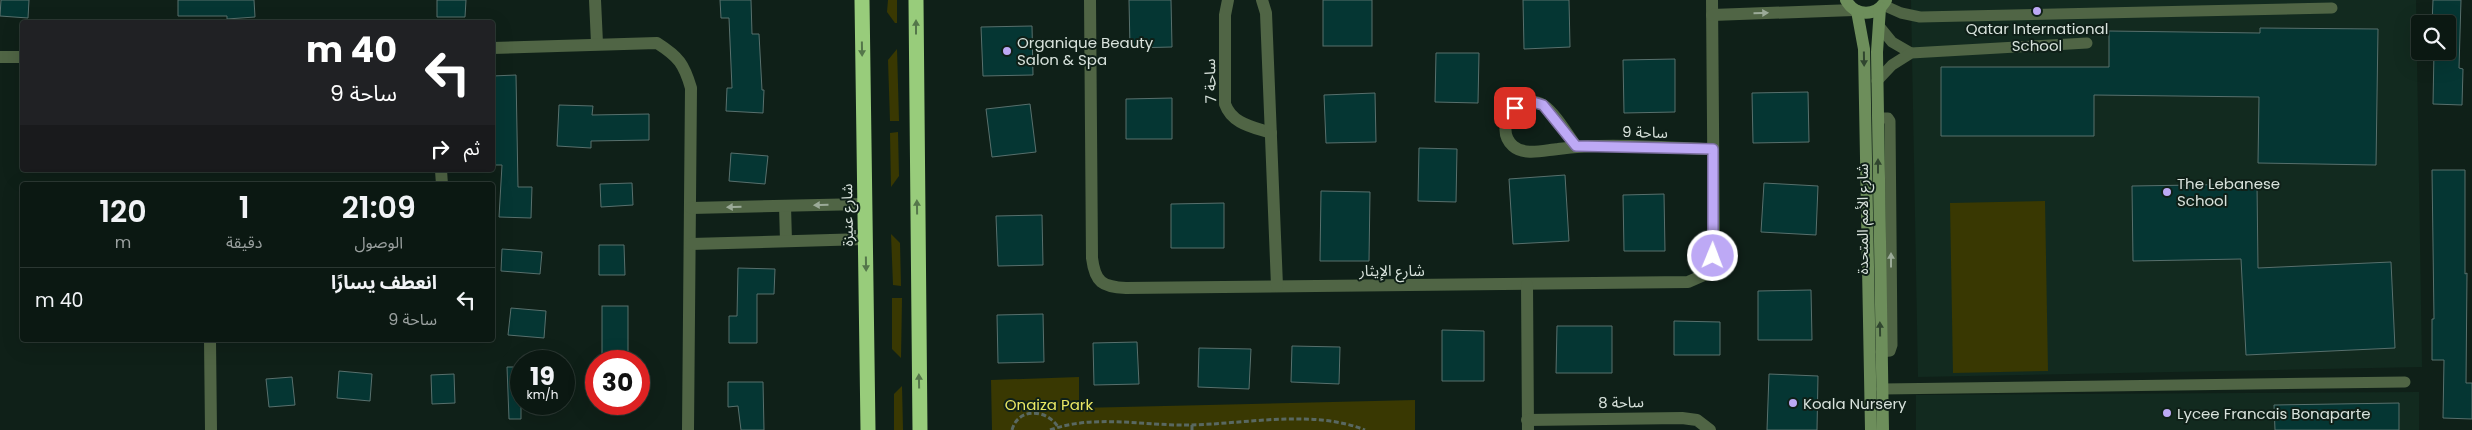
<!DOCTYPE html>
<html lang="ar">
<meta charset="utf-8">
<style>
:root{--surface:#0b1812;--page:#14211b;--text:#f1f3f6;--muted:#9aa09f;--line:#2b3732}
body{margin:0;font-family:Poppins,"Noto Sans Arabic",sans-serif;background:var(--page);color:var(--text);direction:rtl;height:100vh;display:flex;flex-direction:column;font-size:19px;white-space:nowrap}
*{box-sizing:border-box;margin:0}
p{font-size:16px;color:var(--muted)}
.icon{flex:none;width:28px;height:28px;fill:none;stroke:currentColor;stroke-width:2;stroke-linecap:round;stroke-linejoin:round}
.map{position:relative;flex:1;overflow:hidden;direction:ltr}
.details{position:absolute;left:20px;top:182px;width:475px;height:160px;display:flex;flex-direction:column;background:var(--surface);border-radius:5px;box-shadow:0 5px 20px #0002,0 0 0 1px var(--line);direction:rtl}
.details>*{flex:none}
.banner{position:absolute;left:20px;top:20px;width:475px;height:152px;border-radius:5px;box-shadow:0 5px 20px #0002,0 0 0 1px var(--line);direction:rtl;background:#202124;color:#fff;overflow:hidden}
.controls{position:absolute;left:2411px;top:15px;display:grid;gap:10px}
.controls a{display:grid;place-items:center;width:45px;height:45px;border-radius:5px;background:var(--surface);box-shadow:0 5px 20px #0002,0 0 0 1px var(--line);font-size:25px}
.speed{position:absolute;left:510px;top:350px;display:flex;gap:10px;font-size:25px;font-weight:700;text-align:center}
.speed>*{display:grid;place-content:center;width:65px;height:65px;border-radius:50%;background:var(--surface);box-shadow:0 5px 20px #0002,0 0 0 1px var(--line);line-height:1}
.speed small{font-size:12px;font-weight:400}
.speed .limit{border:8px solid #d22;background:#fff;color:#111}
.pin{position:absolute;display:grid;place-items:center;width:42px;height:42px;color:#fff;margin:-21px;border-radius:10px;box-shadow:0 2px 8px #0006}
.me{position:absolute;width:55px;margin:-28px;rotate:1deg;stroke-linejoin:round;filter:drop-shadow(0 0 4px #0008)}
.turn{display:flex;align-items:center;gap:18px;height:105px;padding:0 15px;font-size:22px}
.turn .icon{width:65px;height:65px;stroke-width:2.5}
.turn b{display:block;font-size:35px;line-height:42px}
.then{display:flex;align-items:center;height:48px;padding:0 15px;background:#0003;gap:10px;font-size:19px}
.eta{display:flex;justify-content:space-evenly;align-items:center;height:85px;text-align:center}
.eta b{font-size:30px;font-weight:600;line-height:35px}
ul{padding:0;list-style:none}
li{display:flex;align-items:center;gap:15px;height:65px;padding:0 15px;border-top:1px solid var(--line)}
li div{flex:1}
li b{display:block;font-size:19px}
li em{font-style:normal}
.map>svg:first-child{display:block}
</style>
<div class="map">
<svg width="2472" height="430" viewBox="0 0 2472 430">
<rect width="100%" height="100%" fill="#0f2018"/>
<g fill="#122a1f">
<path d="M1911,0H2416L2422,367L1918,377Z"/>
<path d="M2419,392V430H1916V395Z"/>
</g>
<g fill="#393802">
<path d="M888,0H897V23H895L887,12Z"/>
<path d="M897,49L899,121H890L888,60Z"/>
<path d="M898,132L899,176L891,187L890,133Z"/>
<path d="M2045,201L2048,371L1953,373L1950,203Z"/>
<path d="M891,234L900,243L901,286L893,285Z"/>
<path d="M892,298H902L901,358L892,349Z"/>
<path d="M1079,377V408L1415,400V430H992L991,380Z"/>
<path d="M902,386L903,430H894V394Z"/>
</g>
<g fill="#053633" stroke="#58706d">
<path d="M1,0H29L28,18L0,16Z"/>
<path d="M178,0H254L255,17L227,19V16H178Z"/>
<path d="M437,0H466L465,17H437Z"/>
<path d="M720,0H751L752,34H759L762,90H764L763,113L726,111L727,88H732L729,18H721Z"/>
<path d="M1129,0H1171L1172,47L1130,48Z"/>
<rect x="1323" y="0" width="49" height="46"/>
<path d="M1523,0H1569L1570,47L1524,49Z"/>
<path d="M2433,0H2461L2459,68L2463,69L2462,105L2433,104L2434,51H2431H2448V24H2432Z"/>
<path d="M1032,26L1033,75L983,76L981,27Z"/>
<path d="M2260,28L2378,29L2376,165L2258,163L2259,97L2094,95V136H1941V67H2109V31L2260,33Z"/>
<path d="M1436,53H1479L1478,103L1435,102Z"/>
<path d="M1675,59V112L1624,113L1623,60Z"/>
<path d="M516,75L518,187H532L531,218L499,217L502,165H492V76Z"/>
<path d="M1808,92L1809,142L1753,143L1752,93Z"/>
<path d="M1375,93L1376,142L1326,143L1324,95Z"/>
<path d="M1172,98V139H1126V99Z"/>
<path d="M1030,104L1036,152L992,157L986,109Z"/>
<path d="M559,105L593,106L592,115L649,114V140L591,141V148L557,146Z"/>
<path d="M1419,148L1457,149L1456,202L1418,201Z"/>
<path d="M731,153L768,156L765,184L729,181Z"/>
<path d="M2432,170H2465V274L2467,273L2466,383H2472V419L2443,418L2444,360H2432V319H2434Z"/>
<path d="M1565,175L1569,241L1513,244L1509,179Z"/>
<path d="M632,183L633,205L601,207L600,184Z"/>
<path d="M1764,183L1818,186L1816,235L1761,232Z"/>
<path d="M2257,184L2258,268L2391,262L2395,348L2246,355L2241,259L2133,261L2132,186Z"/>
<path d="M1321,191L1370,192L1369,261H1320Z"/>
<path d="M1664,194L1665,251H1624L1623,195Z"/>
<path d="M1224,203V248H1171V204Z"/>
<path d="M1042,215L1043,265L998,266L996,216Z"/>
<path d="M599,245H624L625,275H599Z"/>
<path d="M502,249L542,252L540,274L501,271Z"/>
<path d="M738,268L775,269L774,294H757V343H729V316H737Z"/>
<path d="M1811,290L1812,340H1758V291Z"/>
<rect x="602" y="306" width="26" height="55"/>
<path d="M511,308L546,311L544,338L508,335Z"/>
<path d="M1043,314L1044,362L998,363L997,315Z"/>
<path d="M1674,321L1720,322V355H1674Z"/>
<path d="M1557,326H1612V373H1556Z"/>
<path d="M1442,330L1484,331V381H1442Z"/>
<path d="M1137,342L1139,384L1094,385L1093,343Z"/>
<path d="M1292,346L1340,347L1339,384L1291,382Z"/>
<path d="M1199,348L1251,349L1249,389L1198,387Z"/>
<path d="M507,367H521V419H509Z"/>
<path d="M339,371L372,374L370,401L337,398Z"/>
<path d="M454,374L455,403L432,404L431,375Z"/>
<path d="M1769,374L1818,376L1817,430H1767Z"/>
<path d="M292,377L295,405L269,407L266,379Z"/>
<path d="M728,382H763L764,430H741L738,406L728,407Z"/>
<path d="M2399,403V430H2275L2274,405Z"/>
</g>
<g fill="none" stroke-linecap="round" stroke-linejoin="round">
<g stroke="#596861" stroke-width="3" stroke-dasharray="5 2.5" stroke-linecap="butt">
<path d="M1012,430C1018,407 1047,409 1058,427"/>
<path d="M1050,430C1094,414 1144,426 1190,425C1245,424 1313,409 1365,430"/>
<path d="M1192,430V425"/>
</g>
<g stroke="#506545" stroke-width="11">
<path d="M1883,5L1901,13L1920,17L2332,8"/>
<path d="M1879,26L1892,42L1911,53"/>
<path d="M1877,81L1892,65L1911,53L2087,43"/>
<path d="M1878,118H1888L1890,121L1892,345L1890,351L1881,352"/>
<path d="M1882,389L2405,382"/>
</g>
<g stroke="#506545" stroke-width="12">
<path d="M595,0L597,43"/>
<path d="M1090,0L1092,258C1095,282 1102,287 1126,288L1688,282L1704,275L1711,267L1714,247L1712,0"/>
<path d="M1228,0L1225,15V104C1232,124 1253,127 1271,133"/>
<path d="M1262,0L1266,13L1277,286"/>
<path d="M1712,15L1854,10"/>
<path d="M492,48L657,43C679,57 684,64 691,88L688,430"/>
<path d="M0,57H22"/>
<path d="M1576,146C1567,134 1556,114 1543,105C1519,91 1492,127 1513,146C1524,156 1545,150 1558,149C1608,142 1662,148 1713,149"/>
<path d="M441,170L442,185"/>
<path d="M785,206L786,241"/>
<path d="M691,208L864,204"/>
<path d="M691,244L865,239"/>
<path d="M1527,285L1528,430"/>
<path d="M210,340L211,430"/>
<path d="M1527,420L1682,418L1697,420L1710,430"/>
</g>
<g stroke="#6d8e5b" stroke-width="12">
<path d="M1846,0C1855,17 1877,17 1886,0"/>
<path d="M1880,8L1877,52L1883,430"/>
<path d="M1857,11L1864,49L1871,430"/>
</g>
<g stroke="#98cc7b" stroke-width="15">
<path d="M862,0L868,430"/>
<path d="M916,0L920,430"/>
</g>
</g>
<defs><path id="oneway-solid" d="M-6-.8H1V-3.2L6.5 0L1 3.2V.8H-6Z" transform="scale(1.25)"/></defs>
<g fill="#9baa98">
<use href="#oneway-solid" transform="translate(1761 13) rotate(-2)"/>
<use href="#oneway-solid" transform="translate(821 205) rotate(179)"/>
<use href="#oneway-solid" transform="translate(734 207) rotate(178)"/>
<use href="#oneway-solid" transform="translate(1891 260) rotate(-90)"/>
</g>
<g fill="#54764a">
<use href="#oneway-solid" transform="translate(916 27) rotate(-90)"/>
<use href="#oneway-solid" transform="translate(862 49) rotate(89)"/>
<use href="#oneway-solid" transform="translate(917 207) rotate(-91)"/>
<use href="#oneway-solid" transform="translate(866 264) rotate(89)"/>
<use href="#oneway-solid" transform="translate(919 381) rotate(-91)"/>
</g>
<g fill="#30462f">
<use href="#oneway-solid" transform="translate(1864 59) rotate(89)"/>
<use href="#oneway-solid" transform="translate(1878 166) rotate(-90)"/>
<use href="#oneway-solid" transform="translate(1880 329) rotate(-91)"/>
</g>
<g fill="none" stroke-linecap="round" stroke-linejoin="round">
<defs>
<path id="route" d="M1515,108L1533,102L1543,105L1576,146L1713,149V256"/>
</defs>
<use href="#route" stroke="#7b6e9f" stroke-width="12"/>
<use href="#route" stroke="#bda9f5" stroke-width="9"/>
</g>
<g fill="#bda9f5" stroke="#0f2018" stroke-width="2">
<circle cx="2037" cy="11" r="5"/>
<circle cx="1007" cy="51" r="5"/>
<circle cx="2167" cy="192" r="5"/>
<circle cx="1793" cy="403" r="5"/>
<circle cx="2167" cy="413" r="5"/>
</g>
<g text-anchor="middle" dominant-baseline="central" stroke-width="4" stroke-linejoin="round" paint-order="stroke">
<g font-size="15" fill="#d8e2dc" stroke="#0f2018" text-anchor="start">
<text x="2037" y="28" text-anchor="middle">Qatar International<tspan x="2037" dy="17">School</tspan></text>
<text x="1017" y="42">Organique Beauty<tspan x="1017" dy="17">Salon &amp; Spa</tspan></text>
<text x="2177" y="183">The Lebanese<tspan x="2177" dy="17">School</tspan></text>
<text x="1803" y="403">Koala Nursery</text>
<text x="2177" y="413">Lycee Francais Bonaparte</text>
</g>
<g font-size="15" fill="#d8e2dc" stroke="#0f2018">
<text transform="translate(1210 81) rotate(-92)">ساحة 7</text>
<text transform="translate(1645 132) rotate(1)">ساحة 9</text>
<text transform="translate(847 215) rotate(-91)">شارع عنيزة</text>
<text transform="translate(1862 219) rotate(-90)">شارع الأمم المتحدة</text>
<text x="1392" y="270">شارع الإيثار</text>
<text transform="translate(1621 402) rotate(-1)">ساحة 8</text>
</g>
<g font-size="15" fill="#e9e764" stroke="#0f2018">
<text x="1049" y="404">Onaiza Park</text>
</g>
</g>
</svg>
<div class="controls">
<a><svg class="icon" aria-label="search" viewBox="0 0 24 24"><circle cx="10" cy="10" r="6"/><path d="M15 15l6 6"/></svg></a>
</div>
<div class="speed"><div>19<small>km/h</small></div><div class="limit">30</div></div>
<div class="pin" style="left:1515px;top:108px;background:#d93025"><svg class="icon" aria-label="arrive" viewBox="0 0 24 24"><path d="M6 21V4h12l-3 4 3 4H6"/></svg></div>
<svg class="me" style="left:1713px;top:256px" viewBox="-20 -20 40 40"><circle r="17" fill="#bda9f5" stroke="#fff" stroke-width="3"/><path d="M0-11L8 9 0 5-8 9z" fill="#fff"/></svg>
<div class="banner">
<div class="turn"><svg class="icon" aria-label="left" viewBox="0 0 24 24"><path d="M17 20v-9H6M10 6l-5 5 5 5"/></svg><div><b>40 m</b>ساحة 9</div></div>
<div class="then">ثم<svg class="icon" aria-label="right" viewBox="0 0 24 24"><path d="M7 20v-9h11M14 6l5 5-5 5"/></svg></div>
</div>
<section class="details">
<div class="eta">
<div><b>21:09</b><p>الوصول</p></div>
<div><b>1</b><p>دقيقة</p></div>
<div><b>120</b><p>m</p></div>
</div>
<ul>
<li><svg class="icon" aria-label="left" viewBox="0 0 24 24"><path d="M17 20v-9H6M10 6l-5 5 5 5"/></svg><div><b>انعطف يسارًا</b><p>ساحة 9</p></div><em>40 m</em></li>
</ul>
</section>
</div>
